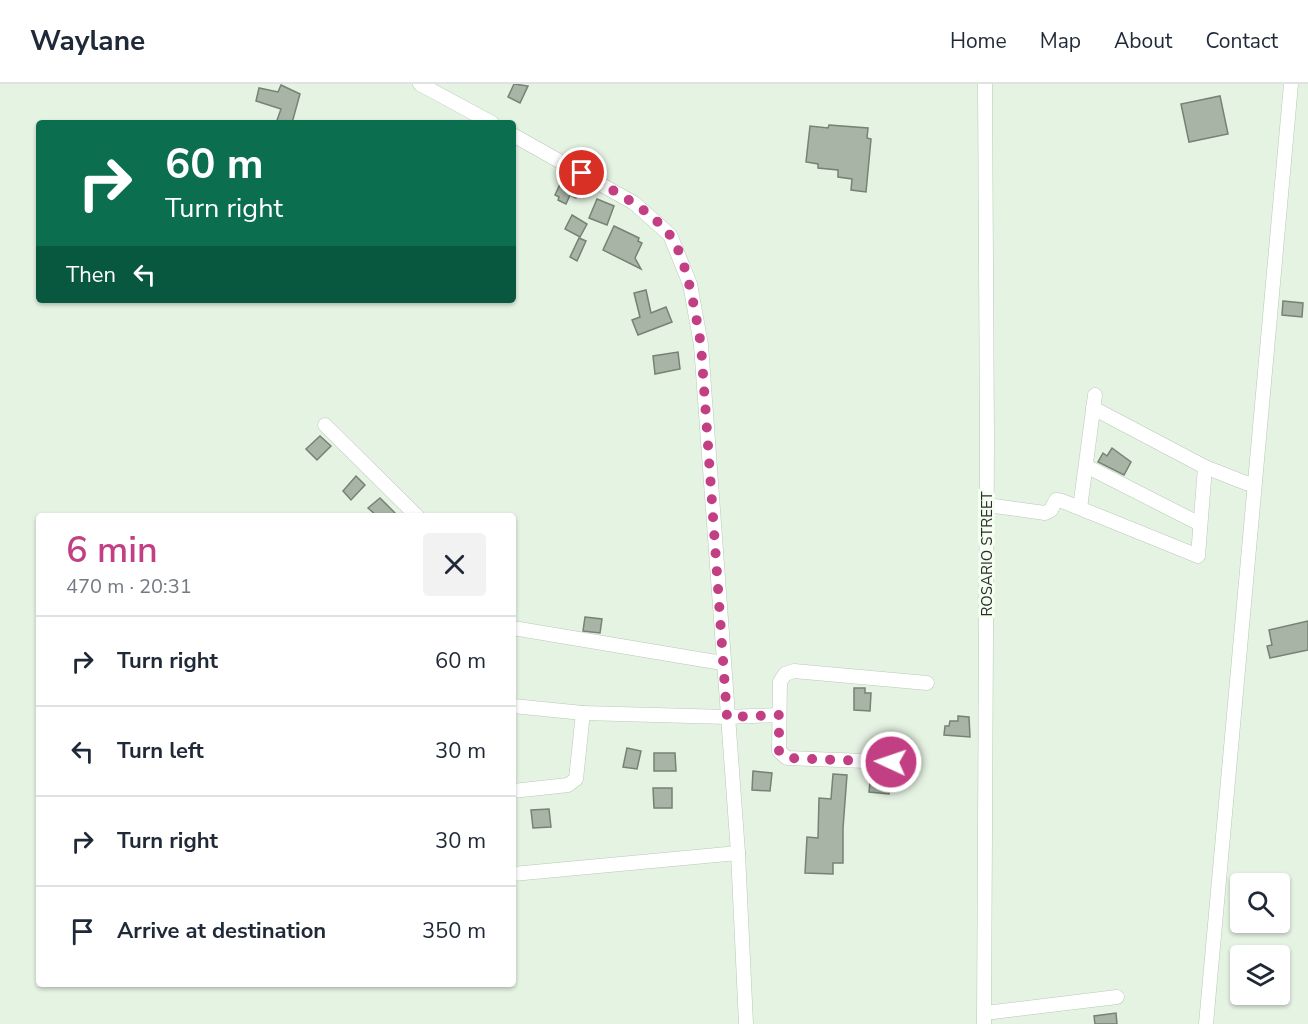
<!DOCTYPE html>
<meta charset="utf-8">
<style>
:root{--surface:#fff;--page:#f2f2f3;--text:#1f2937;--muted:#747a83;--line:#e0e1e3;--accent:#c33f84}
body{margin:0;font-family:"Nunito Sans",sans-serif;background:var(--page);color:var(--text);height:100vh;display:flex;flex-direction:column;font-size:22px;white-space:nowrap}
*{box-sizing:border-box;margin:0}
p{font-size:20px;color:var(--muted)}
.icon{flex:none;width:33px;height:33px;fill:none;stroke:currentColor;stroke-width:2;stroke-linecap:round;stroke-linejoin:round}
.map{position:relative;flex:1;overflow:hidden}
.panel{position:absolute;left:36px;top:429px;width:480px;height:474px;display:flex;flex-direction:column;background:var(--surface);border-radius:6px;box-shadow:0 2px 4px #0004}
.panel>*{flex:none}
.top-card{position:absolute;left:36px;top:36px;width:480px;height:183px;border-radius:6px;box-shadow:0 2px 4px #0004;background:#0b6e4f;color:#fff;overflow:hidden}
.tools{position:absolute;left:1230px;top:789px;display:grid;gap:12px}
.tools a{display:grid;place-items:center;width:60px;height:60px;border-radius:6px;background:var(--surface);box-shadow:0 2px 4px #0004;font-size:30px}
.pin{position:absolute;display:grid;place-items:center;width:51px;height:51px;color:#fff;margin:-26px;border:3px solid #fff;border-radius:50%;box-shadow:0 2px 6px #0007}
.me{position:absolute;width:66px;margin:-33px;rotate:273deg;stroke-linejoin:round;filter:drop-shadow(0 0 4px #0008)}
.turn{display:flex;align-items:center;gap:21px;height:126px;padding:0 30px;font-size:27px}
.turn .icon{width:78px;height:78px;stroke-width:2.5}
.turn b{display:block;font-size:42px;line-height:51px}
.then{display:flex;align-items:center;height:57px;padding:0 30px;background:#0003;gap:12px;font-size:22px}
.round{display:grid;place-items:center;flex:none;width:63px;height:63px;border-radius:6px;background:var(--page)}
.headline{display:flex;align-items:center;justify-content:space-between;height:102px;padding:0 30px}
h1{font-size:36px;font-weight:600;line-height:45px;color:var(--accent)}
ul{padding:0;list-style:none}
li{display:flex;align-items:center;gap:18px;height:90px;padding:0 30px;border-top:2px solid var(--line)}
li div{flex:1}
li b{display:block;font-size:22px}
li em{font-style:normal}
header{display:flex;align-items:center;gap:36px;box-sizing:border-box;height:84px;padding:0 30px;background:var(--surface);border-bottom:2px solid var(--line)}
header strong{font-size:28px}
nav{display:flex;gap:33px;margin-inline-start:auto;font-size:21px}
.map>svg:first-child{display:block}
</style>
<header>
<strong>Waylane</strong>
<nav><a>Home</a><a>Map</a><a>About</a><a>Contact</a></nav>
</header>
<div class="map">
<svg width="1308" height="940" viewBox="0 0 1308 940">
<rect width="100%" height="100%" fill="#e5f3e3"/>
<g fill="#a8b5a6" stroke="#768274" stroke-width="1.5">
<path d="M514,0L528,2L520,19L508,13Z"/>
<path d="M281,1L300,10L292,39H276L281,25L256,17L259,4L278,8Z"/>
<path d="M1220,12L1228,50L1189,58L1181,20Z"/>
<path d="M829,41L868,44L867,54L871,55L866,108L851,106L852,95L838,93V86L818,84V80L806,78L810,42L828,44Z"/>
<path d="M562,96L580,104L576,114L570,111L566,120L558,116L559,113L555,111Z"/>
<path d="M597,115L614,122L607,141L589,134Z"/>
<path d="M572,131L587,140L580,153L565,145Z"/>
<path d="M614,142L639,154L638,157L642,159L635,174L641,185L603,166Z"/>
<path d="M579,154L586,157L577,177L570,173Z"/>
<path d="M646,206L651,229L666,223L672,238L638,251L632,236L640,233L634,209Z"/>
<path d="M1283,217L1303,219L1302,233L1282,231Z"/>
<path d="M678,268L680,285L655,290L653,272Z"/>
<path d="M320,352L331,362L317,376L306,365Z"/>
<path d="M1112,364L1131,378L1124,391L1098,378L1103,369L1107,372Z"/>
<path d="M356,392L365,401L351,416L343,407Z"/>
<path d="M380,414L398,432H377L368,424Z"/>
<path d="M585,533L602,535L600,549L583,547Z"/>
<path d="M1308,537V566L1270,574L1267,562L1272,561L1269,546Z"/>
<path d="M854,604H865V609H871L870,627L854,626Z"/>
<path d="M958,632L969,633L970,653L944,651L945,642H949L950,637H958Z"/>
<path d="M627,664L641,667L637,685L623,683Z"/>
<path d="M654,669H675L676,687H654Z"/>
<path d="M753,687L772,689L770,707L752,706Z"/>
<path d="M871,688L890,690L889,710L869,708Z"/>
<path d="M833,690L847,691L843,744V779H833V790L805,789L807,753L818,754L819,714L831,715Z"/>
<path d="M653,704H672V724H654Z"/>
<path d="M549,725L551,743L533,744L531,726Z"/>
<path d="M1116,929L1117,940H1095L1094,932Z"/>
</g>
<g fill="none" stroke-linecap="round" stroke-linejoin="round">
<defs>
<g id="minor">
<path d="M420,0L492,39"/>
<path d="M513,51L634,119L670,151L690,200L701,261L738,769L746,940"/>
<path d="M1093,324L1205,383L1246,399"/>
<path d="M325,341L417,432"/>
<path d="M1086,382L1200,440"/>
<path d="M987,421L1045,429L1051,426L1056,416L1062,417L1198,472L1205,383"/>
<path d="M1080,424L1095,311"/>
<path d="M513,544L722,579"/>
<path d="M513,622L583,629"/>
<path d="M891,678L787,674L779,667L780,598L785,590L794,587L927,599"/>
<path d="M513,707L568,701L576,695L583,629L727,633L779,631"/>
<path d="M513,790L738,769"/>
<path d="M985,929L1117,913"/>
<path d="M984,940L987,356L985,0"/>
<path d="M1206,940L1291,0"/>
</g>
</defs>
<use href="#minor" stroke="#bac8b9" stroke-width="15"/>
<use href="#minor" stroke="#fff" stroke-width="14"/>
</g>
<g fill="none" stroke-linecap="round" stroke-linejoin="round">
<path stroke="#c33f84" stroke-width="10" stroke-dasharray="0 18" d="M582,89C612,106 647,123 669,150C687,172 696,233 701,261L727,633L779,631V667L787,674L891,678"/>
</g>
<g text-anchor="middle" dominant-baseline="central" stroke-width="6" stroke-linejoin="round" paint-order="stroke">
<g font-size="15" fill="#292e28" stroke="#f4fff2">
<text transform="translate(987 470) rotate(-90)">ROSARIO STREET</text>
</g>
</g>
</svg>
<div class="tools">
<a><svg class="icon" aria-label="search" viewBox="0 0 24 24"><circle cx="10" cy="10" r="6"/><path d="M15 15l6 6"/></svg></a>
<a><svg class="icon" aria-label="layers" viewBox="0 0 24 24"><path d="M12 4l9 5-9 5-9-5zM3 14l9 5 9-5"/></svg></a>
</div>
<div class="pin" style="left:582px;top:89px;background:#d93025"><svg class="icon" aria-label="arrive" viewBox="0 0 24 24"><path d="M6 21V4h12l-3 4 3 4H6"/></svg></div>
<svg class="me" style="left:891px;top:678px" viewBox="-20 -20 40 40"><circle r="17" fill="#c33f84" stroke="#fff" stroke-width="3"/><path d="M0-11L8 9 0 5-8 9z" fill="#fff"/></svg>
<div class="top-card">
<div class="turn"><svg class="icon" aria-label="right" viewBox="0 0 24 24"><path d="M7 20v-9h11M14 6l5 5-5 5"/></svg><div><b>60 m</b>Turn right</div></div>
<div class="then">Then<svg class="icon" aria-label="left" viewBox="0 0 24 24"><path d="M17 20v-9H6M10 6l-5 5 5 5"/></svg></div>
</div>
<section class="panel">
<div class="headline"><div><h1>6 min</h1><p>470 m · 20:31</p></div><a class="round"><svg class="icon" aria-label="close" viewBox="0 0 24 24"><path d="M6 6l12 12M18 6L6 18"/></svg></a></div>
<ul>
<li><svg class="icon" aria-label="right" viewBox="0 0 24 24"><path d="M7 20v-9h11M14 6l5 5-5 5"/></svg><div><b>Turn right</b></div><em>60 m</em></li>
<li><svg class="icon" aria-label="left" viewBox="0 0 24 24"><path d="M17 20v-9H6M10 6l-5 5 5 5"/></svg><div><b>Turn left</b></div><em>30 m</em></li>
<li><svg class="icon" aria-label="right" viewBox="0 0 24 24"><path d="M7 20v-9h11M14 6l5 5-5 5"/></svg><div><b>Turn right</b></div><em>30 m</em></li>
<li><svg class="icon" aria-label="arrive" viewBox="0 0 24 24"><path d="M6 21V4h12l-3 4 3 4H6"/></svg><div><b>Arrive at destination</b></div><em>350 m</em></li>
</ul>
</section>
</div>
